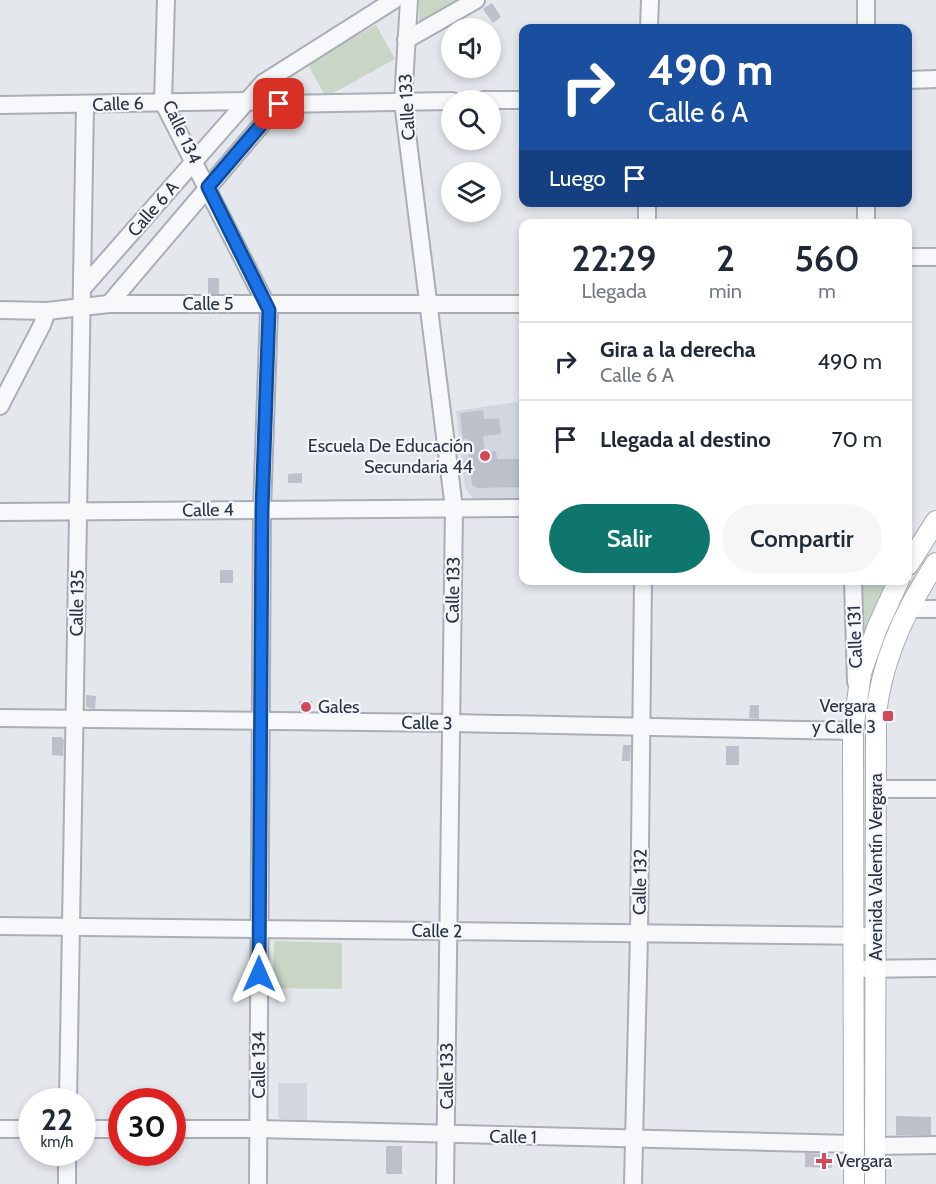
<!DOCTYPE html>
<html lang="es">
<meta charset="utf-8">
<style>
:root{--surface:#fff;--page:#f6f6f7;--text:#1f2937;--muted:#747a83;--line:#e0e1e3;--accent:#0f766e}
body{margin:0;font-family:Cabin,sans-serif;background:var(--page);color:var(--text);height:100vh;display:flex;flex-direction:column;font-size:22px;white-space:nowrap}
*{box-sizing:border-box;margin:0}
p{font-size:20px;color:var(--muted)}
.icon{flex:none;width:33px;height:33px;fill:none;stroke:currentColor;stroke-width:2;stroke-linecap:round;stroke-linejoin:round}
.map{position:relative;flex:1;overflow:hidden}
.details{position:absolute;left:519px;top:219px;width:393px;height:366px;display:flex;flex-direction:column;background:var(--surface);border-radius:12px;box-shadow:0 3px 9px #0003}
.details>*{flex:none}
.top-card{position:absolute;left:519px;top:24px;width:393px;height:183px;border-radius:12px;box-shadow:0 3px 9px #0003;background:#1a4fa0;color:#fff;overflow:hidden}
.buttons{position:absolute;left:441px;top:18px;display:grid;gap:12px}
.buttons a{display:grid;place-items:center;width:60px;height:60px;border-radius:50%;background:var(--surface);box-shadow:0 3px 9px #0003;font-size:30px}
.speed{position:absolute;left:18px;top:1088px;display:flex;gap:12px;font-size:30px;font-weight:700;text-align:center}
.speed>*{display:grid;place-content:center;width:78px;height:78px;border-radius:50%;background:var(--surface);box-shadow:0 3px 9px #0003;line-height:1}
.speed small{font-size:15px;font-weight:400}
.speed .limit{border:9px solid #d22;background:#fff;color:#111}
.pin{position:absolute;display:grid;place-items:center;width:51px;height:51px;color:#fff;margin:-26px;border-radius:12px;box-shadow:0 3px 9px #0006}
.me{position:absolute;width:66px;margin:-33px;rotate:0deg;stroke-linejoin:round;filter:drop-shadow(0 0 4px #0008)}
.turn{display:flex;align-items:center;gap:21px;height:126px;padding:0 30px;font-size:27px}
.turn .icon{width:78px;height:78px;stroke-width:2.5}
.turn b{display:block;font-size:42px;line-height:51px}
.then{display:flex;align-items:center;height:57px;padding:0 30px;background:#0003;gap:12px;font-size:22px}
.eta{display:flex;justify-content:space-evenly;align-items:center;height:102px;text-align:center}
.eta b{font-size:36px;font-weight:600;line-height:42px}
.cta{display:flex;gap:12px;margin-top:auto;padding:12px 30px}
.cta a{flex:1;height:69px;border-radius:36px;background:var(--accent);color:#fff;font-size:24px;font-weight:600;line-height:69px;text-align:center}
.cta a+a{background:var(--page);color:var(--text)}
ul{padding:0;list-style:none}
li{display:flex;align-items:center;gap:18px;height:78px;padding:0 30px;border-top:2px solid var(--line)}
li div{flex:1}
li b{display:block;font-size:22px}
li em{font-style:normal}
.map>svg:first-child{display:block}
</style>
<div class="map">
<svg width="936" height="1184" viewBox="0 0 936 1184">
<rect width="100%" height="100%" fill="#e4e7ec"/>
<g fill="#d2d6de">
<path d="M523,401V498H473L465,488L456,411Z"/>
<path d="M278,1083H307V1120L281,1119L278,1116Z"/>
</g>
<g fill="#c9d6c5">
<path d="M419,0H468L423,24L419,22Z"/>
<path d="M376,25L395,59L326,97L307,63Z"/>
<path d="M858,581H892L861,654Z"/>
<path d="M274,941L342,943V989L273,988Z"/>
</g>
<g fill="#bbc0ca">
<path d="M492,3L501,17L493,23L483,9Z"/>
<rect x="208" y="278" width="11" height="16"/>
<path d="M483,410L484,419L499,418L501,434L483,436L485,453L496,451L497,459H524V487L477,488L472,485L467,438L463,440L460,413Z"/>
<path d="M302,473V483H288V474Z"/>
<rect x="220" y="570" width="13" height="13"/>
<path d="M86,695L96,696L95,709L89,708L86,706Z"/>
<rect x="299" y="701" width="13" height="10"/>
<path d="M750,705H759V719L749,718Z"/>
<path d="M52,737H62L64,740L63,756L52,755Z"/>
<path d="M623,745H631L630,761H622Z"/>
<rect x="726" y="746" width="13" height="19"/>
<path d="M896,1116L931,1117V1135H896Z"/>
<rect x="386" y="1146" width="16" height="28"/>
<path d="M805,1153L827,1154L833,1158L832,1168L805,1167Z"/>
</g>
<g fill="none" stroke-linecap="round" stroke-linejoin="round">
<defs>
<g id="minor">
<path d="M166,0L163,102L269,310L262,509L258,1184"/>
<path d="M409,0L403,102L454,508L445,1184"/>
<path d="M866,0V28"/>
<path d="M649,28L650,0"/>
<path d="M406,40L476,0"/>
<path d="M908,80L936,79"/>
<path d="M484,100H524"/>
<path d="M0,105L247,101L279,104L452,101"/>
<path d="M647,224V202"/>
<path d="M866,224V202"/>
<path d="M908,257H936"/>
<path d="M82,289L263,83L394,0"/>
<path d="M109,304L279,104"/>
<path d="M0,310L47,311L109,304H524"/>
<path d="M0,406L42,325L47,311"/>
<path d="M0,512L524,508"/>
<path d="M853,580L856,682"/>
<path d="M910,609H936"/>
<path d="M0,718L452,723L853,731"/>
<path d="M877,789H936"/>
<path d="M0,926L875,936"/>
<path d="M853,969L936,968"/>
<path d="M68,1101L85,105"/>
<path d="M0,1129H32"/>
<path d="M82,1129H122"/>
<path d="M172,1129H258L853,1144"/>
<path d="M876,1146L936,1145"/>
<path d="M67,1184V1152"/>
<path d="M633,1184L639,934L643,580"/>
</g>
<g id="major">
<path d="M908,565L936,521"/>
<path d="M854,1184L853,731L861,673L877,628L899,580"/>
<path d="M875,1184L876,714C882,660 906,608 936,563"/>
</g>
</defs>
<use href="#minor" stroke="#a9aeb7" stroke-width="20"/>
<use href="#major" stroke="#a3abb8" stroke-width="22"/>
<use href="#minor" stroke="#f7f8fa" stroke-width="16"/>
<use href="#major" stroke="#fff" stroke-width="20"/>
</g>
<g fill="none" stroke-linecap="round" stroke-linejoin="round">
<defs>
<path id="route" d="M259,974L262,509L269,310L208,187L279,104"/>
</defs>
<use href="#route" stroke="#114b97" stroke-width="15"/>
<use href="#route" stroke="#1a73e8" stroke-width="10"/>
</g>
<g fill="#d1495b" stroke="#f4f6f9" stroke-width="2">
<circle cx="485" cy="456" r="6"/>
<circle cx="306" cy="707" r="6"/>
<rect x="882" y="710" width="12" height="12" rx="3"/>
<path d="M821 1152h6v6h6v6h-6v6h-6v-6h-6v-6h6z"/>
</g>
<g text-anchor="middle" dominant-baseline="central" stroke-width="4.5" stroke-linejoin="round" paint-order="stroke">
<g font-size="18" fill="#2b3445" stroke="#f4f6f9">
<text transform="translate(118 104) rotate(-2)">Calle 6</text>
<text transform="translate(407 107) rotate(-93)">Calle 133</text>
<text transform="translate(182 132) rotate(65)">Calle 134</text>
<text transform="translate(153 209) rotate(-49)">Calle 6 A</text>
<text x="208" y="304">Calle 5</text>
<text transform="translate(208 510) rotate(-1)">Calle 4</text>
<text transform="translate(453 590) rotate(-89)">Calle 133</text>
<text transform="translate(77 603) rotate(-89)">Calle 135</text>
<text transform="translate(855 637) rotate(-92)">Calle 131</text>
<text transform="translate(427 723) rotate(1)">Calle 3</text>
<text transform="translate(876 867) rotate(-90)">Avenida Valentín Vergara</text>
<text transform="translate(640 882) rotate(-89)">Calle 132</text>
<text transform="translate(437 931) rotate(1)">Calle 2</text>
<text transform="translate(259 1065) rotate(-90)">Calle 134</text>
<text transform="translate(447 1076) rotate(-90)">Calle 133</text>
<text transform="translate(513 1137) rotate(1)">Calle 1</text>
</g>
<g font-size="18" fill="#2b3445" stroke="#f4f6f9" text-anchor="end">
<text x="473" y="446">Escuela De Educación<tspan x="473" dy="21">Secundaria 44</tspan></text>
<text x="876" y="706">Vergara<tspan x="876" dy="21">y Calle 3</tspan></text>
<text x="318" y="707" text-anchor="start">Gales</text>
<text x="836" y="1161" text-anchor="start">Vergara</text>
</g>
</g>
</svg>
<div class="buttons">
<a><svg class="icon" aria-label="sound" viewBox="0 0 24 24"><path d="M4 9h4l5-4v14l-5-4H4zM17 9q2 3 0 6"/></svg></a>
<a><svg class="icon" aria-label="search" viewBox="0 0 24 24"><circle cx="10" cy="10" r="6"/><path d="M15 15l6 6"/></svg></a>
<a><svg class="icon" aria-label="layers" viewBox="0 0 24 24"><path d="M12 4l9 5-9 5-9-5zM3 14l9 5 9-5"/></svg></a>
</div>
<div class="speed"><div>22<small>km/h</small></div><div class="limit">30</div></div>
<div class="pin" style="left:279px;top:104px;background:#d93025"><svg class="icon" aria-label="arrive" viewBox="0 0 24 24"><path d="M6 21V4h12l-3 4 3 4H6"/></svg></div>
<svg class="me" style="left:259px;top:974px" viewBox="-20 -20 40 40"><path d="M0-17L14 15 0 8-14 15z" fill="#1a73e8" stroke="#fff" stroke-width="4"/></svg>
<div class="top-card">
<div class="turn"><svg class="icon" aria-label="right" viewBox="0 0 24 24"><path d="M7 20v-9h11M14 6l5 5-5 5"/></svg><div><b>490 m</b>Calle 6 A</div></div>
<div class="then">Luego<svg class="icon" aria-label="arrive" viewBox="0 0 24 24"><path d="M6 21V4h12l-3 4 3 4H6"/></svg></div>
</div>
<section class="details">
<div class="eta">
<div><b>22:29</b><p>Llegada</p></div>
<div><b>2</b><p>min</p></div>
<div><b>560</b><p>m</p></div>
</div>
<ul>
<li><svg class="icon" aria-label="right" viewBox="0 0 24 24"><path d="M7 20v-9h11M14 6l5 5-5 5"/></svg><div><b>Gira a la derecha</b><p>Calle 6 A</p></div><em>490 m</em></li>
<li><svg class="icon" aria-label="arrive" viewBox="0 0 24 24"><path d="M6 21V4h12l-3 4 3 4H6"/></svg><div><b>Llegada al destino</b></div><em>70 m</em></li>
</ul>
<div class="cta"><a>Salir</a><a>Compartir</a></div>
</section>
</div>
